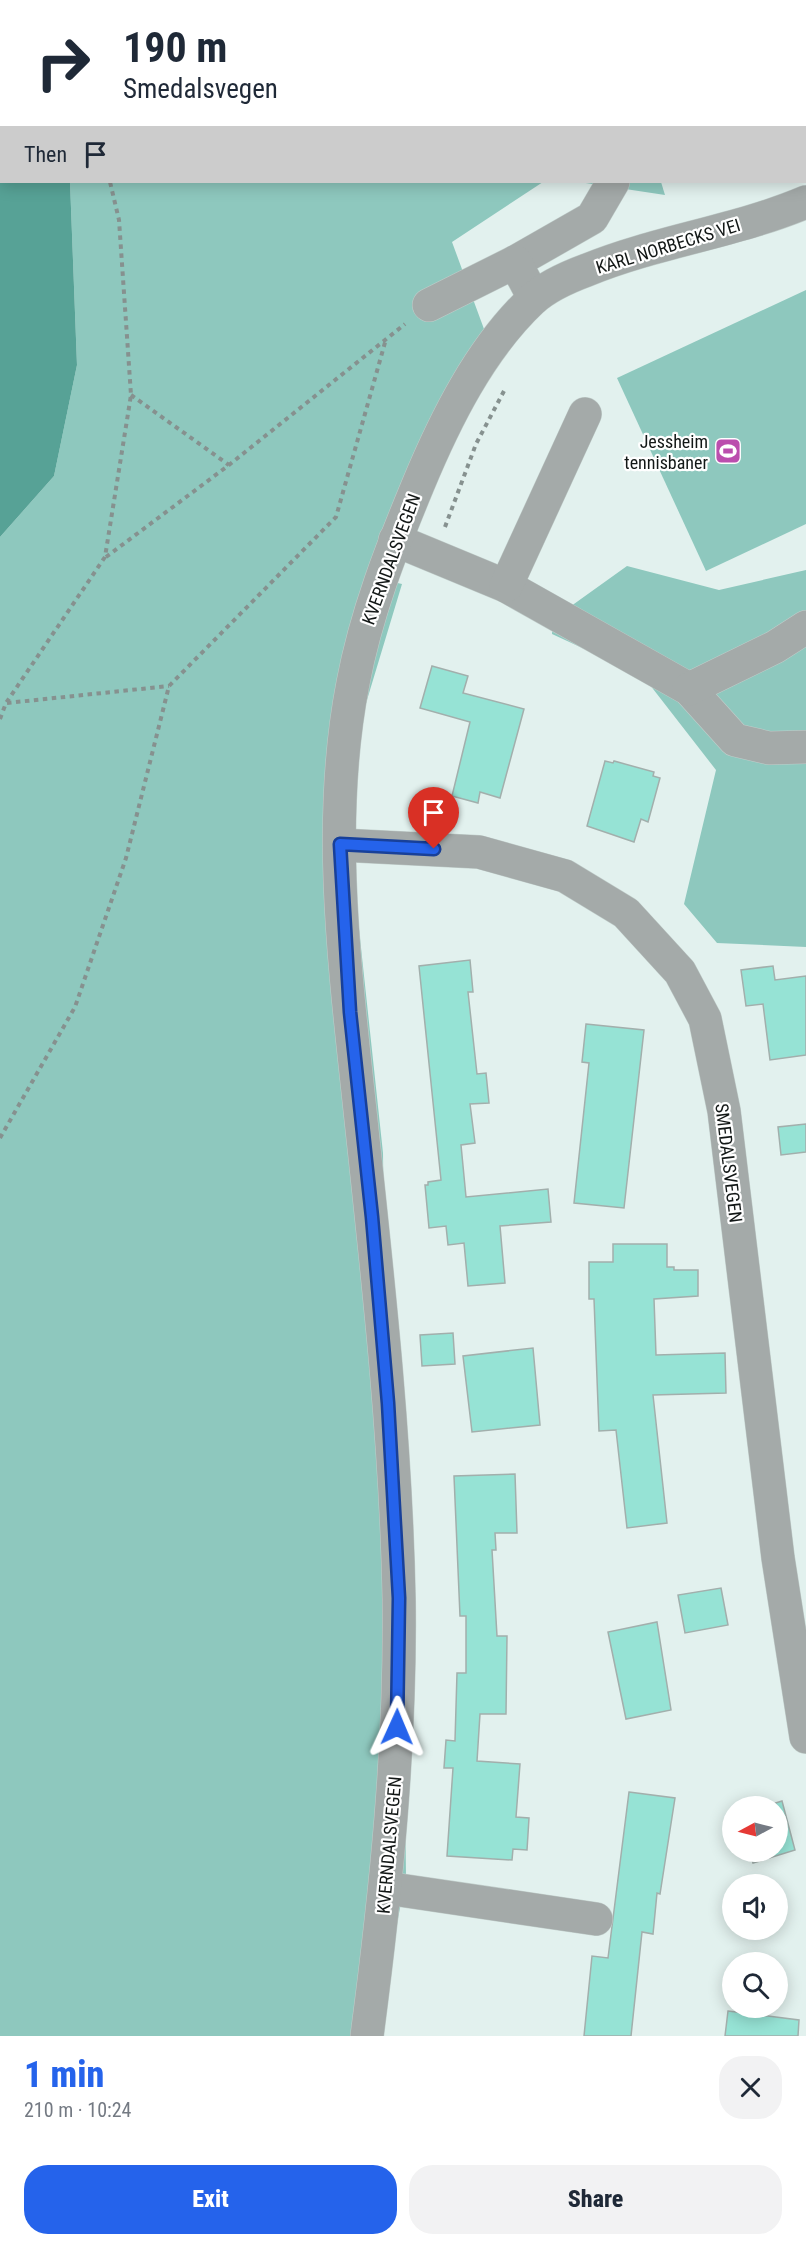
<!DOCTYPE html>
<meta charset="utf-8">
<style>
:root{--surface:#fff;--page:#f2f2f3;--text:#1f2937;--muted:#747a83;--accent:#2563eb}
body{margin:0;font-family:"Roboto Condensed",sans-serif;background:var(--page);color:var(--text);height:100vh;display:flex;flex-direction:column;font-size:22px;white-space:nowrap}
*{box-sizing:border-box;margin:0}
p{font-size:20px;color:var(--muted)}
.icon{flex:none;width:33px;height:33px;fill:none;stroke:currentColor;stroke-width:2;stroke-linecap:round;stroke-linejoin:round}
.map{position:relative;height:2036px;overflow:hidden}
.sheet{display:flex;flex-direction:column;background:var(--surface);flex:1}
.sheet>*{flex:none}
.hud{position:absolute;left:0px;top:0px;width:807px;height:183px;box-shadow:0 3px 15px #0003;background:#fff;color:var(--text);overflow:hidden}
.needle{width:39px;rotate:263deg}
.fabs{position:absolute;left:722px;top:1796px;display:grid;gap:12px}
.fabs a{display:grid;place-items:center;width:66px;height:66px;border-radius:50%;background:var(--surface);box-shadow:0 3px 15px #0003;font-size:30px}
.pin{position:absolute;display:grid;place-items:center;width:51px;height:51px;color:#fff;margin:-62px -26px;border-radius:50% 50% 50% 0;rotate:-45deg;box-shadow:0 0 6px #0007}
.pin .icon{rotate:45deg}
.me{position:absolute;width:66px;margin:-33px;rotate:1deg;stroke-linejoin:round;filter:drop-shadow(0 0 4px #0008)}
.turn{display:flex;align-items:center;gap:21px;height:126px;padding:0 24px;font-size:27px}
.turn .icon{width:78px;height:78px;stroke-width:2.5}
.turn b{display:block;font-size:42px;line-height:51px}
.then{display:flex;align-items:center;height:57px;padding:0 24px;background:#0003;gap:12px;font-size:22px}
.round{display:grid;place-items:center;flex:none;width:63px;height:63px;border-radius:24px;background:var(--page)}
.head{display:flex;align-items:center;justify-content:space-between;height:102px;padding:0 24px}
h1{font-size:36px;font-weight:800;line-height:45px;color:var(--accent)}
.action{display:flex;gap:12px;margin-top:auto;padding:12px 24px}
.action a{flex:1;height:69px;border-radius:24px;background:var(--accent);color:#fff;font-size:24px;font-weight:800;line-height:69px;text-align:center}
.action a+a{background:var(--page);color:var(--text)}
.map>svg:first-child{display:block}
</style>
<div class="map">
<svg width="806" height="2036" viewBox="0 0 806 2036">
<rect width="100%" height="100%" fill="#e2f1ee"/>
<g fill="#8ec8be">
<path d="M0,0H687L2,2L1,79Z"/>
<path d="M70,182H543L452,242L484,329L440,465L393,582L402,584L357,733L350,845L383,1153L385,1332L402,1519L406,1876L376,2036H0V537L54,476L77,365Z"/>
<path d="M579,182H661L665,195Z"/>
<path d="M806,290V524L706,571L617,378Z"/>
<path d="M627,566L719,590L806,570V947L717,943L684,904L716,770L643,676L552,634L553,619Z"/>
</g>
<path fill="#57a296" d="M0,78L2,182H70L77,365L54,476L0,537Z"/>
<g fill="#96e3d5" stroke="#a2afac" stroke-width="1.5">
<path d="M432,666L468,676L463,693L524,709L500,798L480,792L478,803L452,796L470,722L420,708Z"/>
<path d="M605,761L613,763L614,761L654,772L653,776L660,778L648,822L641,819L634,842L587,826Z"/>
<path d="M470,960L473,992H468L477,1074L486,1073L489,1103L470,1104L475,1143L461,1145L466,1197L548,1189L551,1222L500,1226L505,1283L468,1286L464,1243L448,1245L446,1226L429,1228L425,1185H428V1182L441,1180L419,966Z"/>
<path d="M773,966L775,980L806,976V1055L770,1060L763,1004L746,1006L741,970Z"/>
<path d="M586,1024L644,1030L624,1208L574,1203L589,1063L582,1062Z"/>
<path d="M806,1124V1152L781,1155L778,1127Z"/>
<path d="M613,1244H667V1267H674V1270H698V1296L654,1299L656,1355L725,1353L726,1393L653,1395L667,1523L627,1528L616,1430L599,1431L594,1299H589V1262H613Z"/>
<path d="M453,1333L455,1364L422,1366L420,1335Z"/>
<path d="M533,1348L540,1425L472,1432L463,1356Z"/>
<path d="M515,1474L517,1533H495L496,1550H492L497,1636H507L506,1714H480L477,1761L520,1764L516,1817L529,1818L527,1850L513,1849L512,1860L447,1856L453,1768H444L446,1740L455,1741L457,1673H466V1616H460L454,1476Z"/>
<path d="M721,1588L728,1625L685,1633L678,1595Z"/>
<path d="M657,1622L671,1710L626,1719L608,1632Z"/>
<path d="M629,1792L675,1798L660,1894L657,1893L653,1934L642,1932L631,2036H584L592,1956L608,1958Z"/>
<path d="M782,1801L795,1850L753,1863L749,1851H777V1806H766Z"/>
<path d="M728,2011L799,2020L798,2036H725Z"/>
</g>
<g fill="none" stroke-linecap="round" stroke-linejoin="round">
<defs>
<g id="minor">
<path d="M702,2L703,0"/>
<path d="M515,262L592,218L613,182"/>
<path d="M429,305L515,262L534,298"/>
<path d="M395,540L506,586L689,689L735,740L769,748L806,747"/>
<path d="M506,586L585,414"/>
<path d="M689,689L775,647L806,627"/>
<path d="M340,845L479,852L565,876L626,913L680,972L705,1019L724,1111L778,1558L806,1737"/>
<path d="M386,1888L596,1919"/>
<path d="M367,2036C386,1891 401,1746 399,1599C396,1439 378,1279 361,1120C346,977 325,826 353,683C366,614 391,550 418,485C445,420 480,349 532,300C547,286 568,277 587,270C658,241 735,232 806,202"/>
</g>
</defs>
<use href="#minor" stroke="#c1cecb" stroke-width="34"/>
<g stroke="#86918f" stroke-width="4" stroke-dasharray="4.5 4.5" stroke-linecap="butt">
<path d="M45,0L46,2"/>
<path d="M315,0L322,2"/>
<path d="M131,395L229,465"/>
<path d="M445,527L476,444L504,391"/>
<path d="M106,557L229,465L405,324"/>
<path d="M7,703L169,686"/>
<path d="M0,719L6,703L105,557L131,395L119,220L110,182"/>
<path d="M0,1138L75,1007L126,858L169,686L336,517L386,339"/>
</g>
<use href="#minor" stroke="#a4aaa9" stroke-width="33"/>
</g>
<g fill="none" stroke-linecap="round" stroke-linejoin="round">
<defs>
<path id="route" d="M397,1727L399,1598L388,1403L372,1217L350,1012L340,844L434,849"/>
</defs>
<use href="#route" stroke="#184099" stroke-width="15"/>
<use href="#route" stroke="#2563eb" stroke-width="10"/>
</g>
<defs>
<symbol id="stadium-square" viewBox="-11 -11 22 22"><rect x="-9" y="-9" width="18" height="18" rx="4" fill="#bb4eae" stroke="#fff"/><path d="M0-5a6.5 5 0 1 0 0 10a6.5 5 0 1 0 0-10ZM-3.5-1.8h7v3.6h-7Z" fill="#fff"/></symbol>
</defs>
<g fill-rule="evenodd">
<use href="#stadium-square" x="713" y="436" width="30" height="30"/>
</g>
<g text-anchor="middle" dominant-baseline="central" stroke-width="4.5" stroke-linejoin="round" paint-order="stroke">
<g font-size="18" fill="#121716" stroke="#fff">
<text transform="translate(668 246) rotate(-17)">KARL NORBECKS VEI</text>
<text transform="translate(391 559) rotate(-70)">KVERNDALSVEGEN</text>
<text transform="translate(729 1163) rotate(83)">SMEDALSVEGEN</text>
<text transform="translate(389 1845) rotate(-85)">KVERNDALSVEGEN</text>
</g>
<g font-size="18" fill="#121716" stroke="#fff" text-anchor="end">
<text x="708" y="441">Jessheim<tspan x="708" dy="21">tennisbaner</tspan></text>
</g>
</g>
</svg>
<div class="fabs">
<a><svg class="needle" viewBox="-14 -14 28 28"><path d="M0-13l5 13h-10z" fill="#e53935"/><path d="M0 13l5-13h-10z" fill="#747a83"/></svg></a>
<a><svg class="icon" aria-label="sound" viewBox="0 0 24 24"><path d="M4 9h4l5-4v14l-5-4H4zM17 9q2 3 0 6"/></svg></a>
<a><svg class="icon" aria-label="search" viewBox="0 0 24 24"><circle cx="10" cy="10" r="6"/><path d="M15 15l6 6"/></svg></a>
</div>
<div class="pin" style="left:434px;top:849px;background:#d93025"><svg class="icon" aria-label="arrive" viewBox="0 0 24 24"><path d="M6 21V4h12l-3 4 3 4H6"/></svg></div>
<svg class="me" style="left:397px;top:1727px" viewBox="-20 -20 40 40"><path d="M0-17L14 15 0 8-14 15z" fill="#2563eb" stroke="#fff" stroke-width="4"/></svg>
<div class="hud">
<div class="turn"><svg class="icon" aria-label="right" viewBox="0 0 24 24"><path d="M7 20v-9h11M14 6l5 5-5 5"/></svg><div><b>190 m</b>Smedalsvegen</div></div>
<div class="then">Then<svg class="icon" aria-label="arrive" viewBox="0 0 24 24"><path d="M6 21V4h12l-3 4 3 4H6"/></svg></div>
</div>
</div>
<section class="sheet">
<div class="head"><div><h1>1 min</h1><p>210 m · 10:24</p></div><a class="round"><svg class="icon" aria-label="close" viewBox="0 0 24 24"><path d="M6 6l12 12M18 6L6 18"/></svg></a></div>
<div class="action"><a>Exit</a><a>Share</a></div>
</section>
